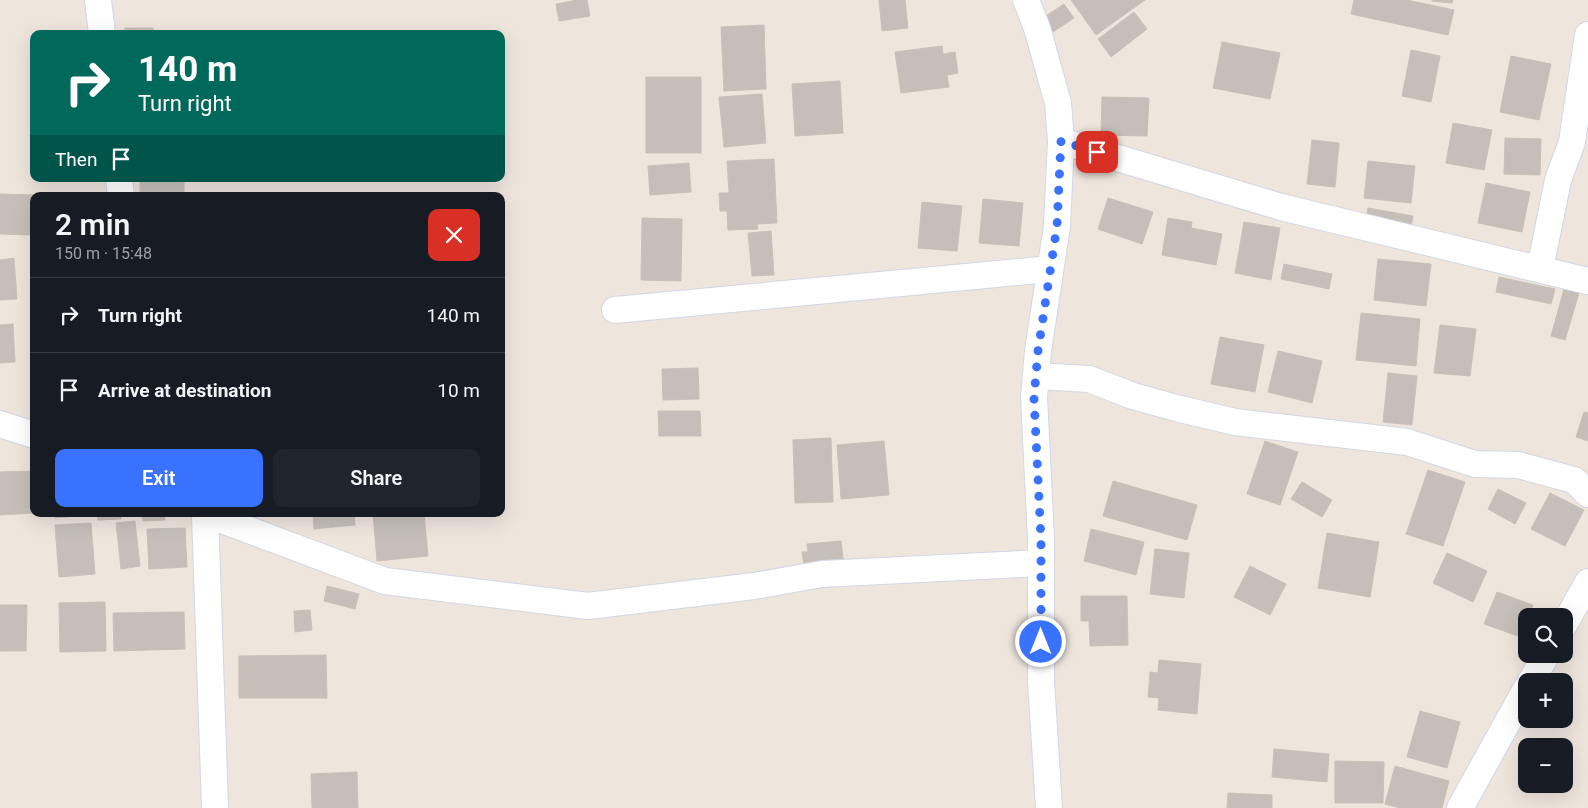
<!DOCTYPE html>
<meta charset="utf-8">
<style>
:root{--surface:#171b24;--page:#20242c;--text:#f1f3f6;--muted:#9ea1a6;--line:#363941;--accent:#3972ff}
body{margin:0;font-family:Roboto,sans-serif;background:var(--page);color:var(--text);height:100vh;display:flex;flex-direction:column;font-size:19px;white-space:nowrap}
*{box-sizing:border-box;margin:0}
p{font-size:16px;color:var(--muted)}
.icon{flex:none;width:28px;height:28px;fill:none;stroke:currentColor;stroke-width:2;stroke-linecap:round;stroke-linejoin:round}
.map{position:relative;flex:1;overflow:hidden}
.drawer{position:absolute;left:30px;top:192px;width:475px;height:325px;display:flex;flex-direction:column;background:var(--surface);border-radius:10px;box-shadow:0 5px 20px #0002}
.drawer>*{flex:none}
.guide{position:absolute;left:30px;top:30px;width:475px;height:152px;border-radius:10px;box-shadow:0 5px 20px #0002;background:#00695c;color:#fff;overflow:hidden}
.buttons{position:absolute;left:1518px;top:608px;display:grid;gap:10px}
.buttons a{display:grid;place-items:center;width:55px;height:55px;border-radius:10px;background:var(--surface);box-shadow:0 5px 20px #0002;font-size:25px}
.pin{position:absolute;display:grid;place-items:center;width:42px;height:42px;color:#fff;margin:-21px;border-radius:10px;box-shadow:0 2px 8px #0006}
.me{position:absolute;width:55px;margin:-28px;rotate:0deg;stroke-linejoin:round;filter:drop-shadow(0 0 4px #0008)}
.turn{display:flex;align-items:center;gap:18px;height:105px;padding:0 25px;font-size:22px}
.turn .icon{width:65px;height:65px;stroke-width:2.5}
.turn b{display:block;font-size:35px;line-height:42px}
.then{display:flex;align-items:center;height:48px;padding:0 25px;background:#0003;gap:10px;font-size:19px}
.round{display:grid;place-items:center;flex:none;width:52px;height:52px;border-radius:10px;background:var(--page)}
.overview{display:flex;align-items:center;justify-content:space-between;height:85px;padding:0 25px}
h1{font-size:30px;font-weight:600;line-height:38px}
.action{display:flex;gap:10px;margin-top:auto;padding:10px 25px}
.action a{flex:1;height:58px;border-radius:10px;background:var(--accent);color:#fff;font-size:20px;font-weight:600;line-height:58px;text-align:center}
.action a+a{background:var(--page);color:var(--text)}
ul{padding:0;list-style:none}
li{display:flex;align-items:center;gap:15px;height:75px;padding:0 25px;border-top:1px solid var(--line)}
li div{flex:1}
li b{display:block;font-size:19px}
li em{font-style:normal}
.map>svg:first-child{display:block}
</style>
<div class="map">
<svg width="1588" height="808" viewBox="0 0 1588 808">
<rect width="100%" height="100%" fill="#eee5dd"/>
<g fill="#c6bfb9" stroke="#c9c1b6">
<path d="M577,0H587L590,16L559,21L556,4Z"/>
<path d="M879,0H905L908,28L882,31Z"/>
<path d="M1071,0H1145L1096,35Z"/>
<path d="M1354,0H1407L1454,10L1448,35L1351,14Z"/>
<path d="M1432,0H1453L1452,3L1432,1Z"/>
<path d="M1064,4L1074,18L1053,32L1043,18Z"/>
<path d="M1134,12L1147,29L1111,57L1098,39Z"/>
<path d="M764,25L766,89L724,91L721,27Z"/>
<rect x="125" y="28" width="28" height="6"/>
<path d="M1222,42L1280,53L1270,99L1213,88Z"/>
<path d="M942,46L943,54L955,52L958,73L947,75L949,87L901,93L895,52Z"/>
<path d="M1411,50L1440,56L1431,102L1402,96Z"/>
<path d="M1511,56L1551,64L1539,120L1500,112Z"/>
<rect x="646" y="77" width="55" height="76"/>
<path d="M840,81L843,133L795,136L792,84Z"/>
<path d="M762,94L766,143L724,147L719,97Z"/>
<path d="M1102,97L1149,98L1147,136L1101,135Z"/>
<path d="M1453,123L1492,130L1484,170L1446,163Z"/>
<path d="M1505,138L1541,139L1540,175L1504,174Z"/>
<path d="M1312,140L1339,143L1335,187L1307,184Z"/>
<path d="M774,159L777,223L757,224L758,229L728,230L727,211H720L719,193H729L727,161Z"/>
<path d="M1368,161L1415,166L1411,203L1364,198Z"/>
<path d="M689,163L691,192L650,195L648,166Z"/>
<rect x="140" y="179" width="44" height="17"/>
<path d="M1486,183L1530,192L1522,232L1478,223Z"/>
<path d="M0,194L34,195L33,235L0,234Z"/>
<path d="M1108,198L1153,212L1142,244L1098,229Z"/>
<path d="M983,199L1023,203L1019,246L979,243Z"/>
<path d="M922,202L962,206L957,251L918,248Z"/>
<path d="M1368,208L1413,216L1411,227L1366,219Z"/>
<path d="M642,218L682,219L681,281L641,280Z"/>
<path d="M1168,218L1192,222L1191,228L1222,234L1216,265L1162,255Z"/>
<path d="M1244,222L1280,228L1271,280L1235,273Z"/>
<path d="M771,231L774,275L752,276L748,233Z"/>
<path d="M14,258L17,299L0,300V260Z"/>
<path d="M1378,259L1431,264L1426,306L1374,300Z"/>
<path d="M1284,264L1332,274L1329,289L1281,279Z"/>
<path d="M1499,277L1555,289L1551,304L1496,292Z"/>
<path d="M1564,289L1579,293L1565,340L1551,336Z"/>
<path d="M1361,313L1420,319L1416,366L1356,360Z"/>
<path d="M13,324L15,362L0,363V325Z"/>
<path d="M1440,325L1476,329L1470,376L1434,373Z"/>
<path d="M1220,337L1264,345L1255,392L1211,384Z"/>
<path d="M1278,351L1322,361L1312,403L1268,392Z"/>
<path d="M698,368L699,399L663,400L662,369Z"/>
<path d="M1388,373L1417,376L1412,425L1383,422Z"/>
<path d="M658,411H700L701,436H659Z"/>
<path d="M1584,412L1588,413V441L1576,437Z"/>
<path d="M831,438L833,502L795,503L793,440Z"/>
<path d="M884,441L889,495L841,499L837,445Z"/>
<path d="M1265,441L1298,452L1280,505L1247,494Z"/>
<path d="M1428,470L1465,482L1443,546L1406,534Z"/>
<path d="M34,471V513L0,515V472Z"/>
<path d="M1113,481L1197,505L1187,540L1103,516Z"/>
<path d="M1302,482L1332,500L1322,517L1291,499Z"/>
<path d="M1498,489L1526,503L1515,524L1488,509Z"/>
<path d="M1550,493L1584,510L1565,546L1531,529Z"/>
<path d="M55,514H87V515L55,518Z"/>
<path d="M97,514H121V519L98,520Z"/>
<path d="M142,514H164L165,520L143,521Z"/>
<path d="M313,514H354L355,525L314,529Z"/>
<path d="M373,514H424L428,556L377,561Z"/>
<path d="M135,521L140,566L121,569L116,523Z"/>
<path d="M91,523L95,574L59,577L55,525Z"/>
<path d="M185,528L187,567L149,569L147,529Z"/>
<path d="M1091,529L1144,542L1136,575L1084,561Z"/>
<path d="M1327,533L1379,542L1370,597L1318,588Z"/>
<path d="M841,541L843,559L804,564L802,552H808L807,544Z"/>
<path d="M1155,549L1189,553L1184,598L1150,594Z"/>
<path d="M1447,553L1487,571L1473,602L1433,583Z"/>
<path d="M1250,566L1286,584L1270,615L1234,597Z"/>
<path d="M327,586L359,594L355,609L324,601Z"/>
<path d="M1497,592L1533,605L1529,616H1526V623L1521,637L1484,624Z"/>
<path d="M1081,596H1127L1128,645L1090,646L1089,621H1081Z"/>
<path d="M105,602L106,651L60,652L59,603Z"/>
<path d="M0,605H27L26,651H0Z"/>
<path d="M310,610L312,630L295,632L294,611Z"/>
<path d="M184,612L185,649L114,651L113,613Z"/>
<path d="M326,655L327,698H239V656Z"/>
<path d="M1159,660L1201,664L1197,714L1158,710L1159,698L1148,697L1150,672L1158,673Z"/>
<path d="M1420,711L1460,722L1447,768L1407,757Z"/>
<path d="M1274,749L1329,754L1327,782L1272,777Z"/>
<path d="M1335,761L1384,762L1383,803H1335Z"/>
<path d="M1395,766L1449,781L1442,808H1400L1385,804Z"/>
<path d="M357,772L358,808H312L311,774Z"/>
<path d="M1228,793L1272,795V808H1227Z"/>
</g>
<g fill="none" stroke-linecap="round" stroke-linejoin="round">
<defs>
<g id="street">
<path d="M98,0L102,34"/>
<path d="M1026,0L1037,28L1058,103L1061,141L1057,226L1038,351L1034,397L1041,539V681L1049,808"/>
<path d="M1061,141L1281,207L1588,281"/>
<path d="M119,179L121,196"/>
<path d="M1540,269L1558,180L1572,142L1588,35"/>
<path d="M615,310L1050,269"/>
<path d="M1036,376L1089,379L1133,396L1176,408L1235,422L1407,442L1475,464L1518,465L1574,480L1588,494"/>
<path d="M0,424L34,435"/>
<path d="M205,514L215,808"/>
<path d="M206,514L385,581L588,606L754,586L822,574L1041,563"/>
<path d="M1564,625L1588,582"/>
<path d="M1531,681L1547,654"/>
<path d="M1460,808L1526,689"/>
</g>
</defs>
<use href="#street" stroke="#d2d7e5" stroke-width="28"/>
<use href="#street" stroke="#fff" stroke-width="26"/>
</g>
<g fill="none" stroke-linecap="round" stroke-linejoin="round">
<path stroke="#3972ff" stroke-width="9" stroke-dasharray="0 16.2" d="M1041,642V539L1034,398L1038,351L1057,226L1061,141L1097,152"/>
</g>
</svg>
<div class="buttons">
<a><svg class="icon" aria-label="search" viewBox="0 0 24 24"><circle cx="10" cy="10" r="6"/><path d="M15 15l6 6"/></svg></a>
<a>+</a>
<a>−</a>
</div>
<div class="pin" style="left:1097px;top:152px;background:#d93025"><svg class="icon" aria-label="arrive" viewBox="0 0 24 24"><path d="M6 21V4h12l-3 4 3 4H6"/></svg></div>
<svg class="me" style="left:1041px;top:642px" viewBox="-20 -20 40 40"><circle r="17" fill="#3972ff" stroke="#fff" stroke-width="3"/><path d="M0-11L8 9 0 5-8 9z" fill="#fff"/></svg>
<div class="guide">
<div class="turn"><svg class="icon" aria-label="right" viewBox="0 0 24 24"><path d="M7 20v-9h11M14 6l5 5-5 5"/></svg><div><b>140 m</b>Turn right</div></div>
<div class="then">Then<svg class="icon" aria-label="arrive" viewBox="0 0 24 24"><path d="M6 21V4h12l-3 4 3 4H6"/></svg></div>
</div>
<section class="drawer">
<div class="overview"><div><h1>2 min</h1><p>150 m · 15:48</p></div><a class="round" style="background:#d93025;color:#fff"><svg class="icon" aria-label="close" viewBox="0 0 24 24"><path d="M6 6l12 12M18 6L6 18"/></svg></a></div>
<ul>
<li><svg class="icon" aria-label="right" viewBox="0 0 24 24"><path d="M7 20v-9h11M14 6l5 5-5 5"/></svg><div><b>Turn right</b></div><em>140 m</em></li>
<li><svg class="icon" aria-label="arrive" viewBox="0 0 24 24"><path d="M6 21V4h12l-3 4 3 4H6"/></svg><div><b>Arrive at destination</b></div><em>10 m</em></li>
</ul>
<div class="action"><a>Exit</a><a>Share</a></div>
</section>
</div>
